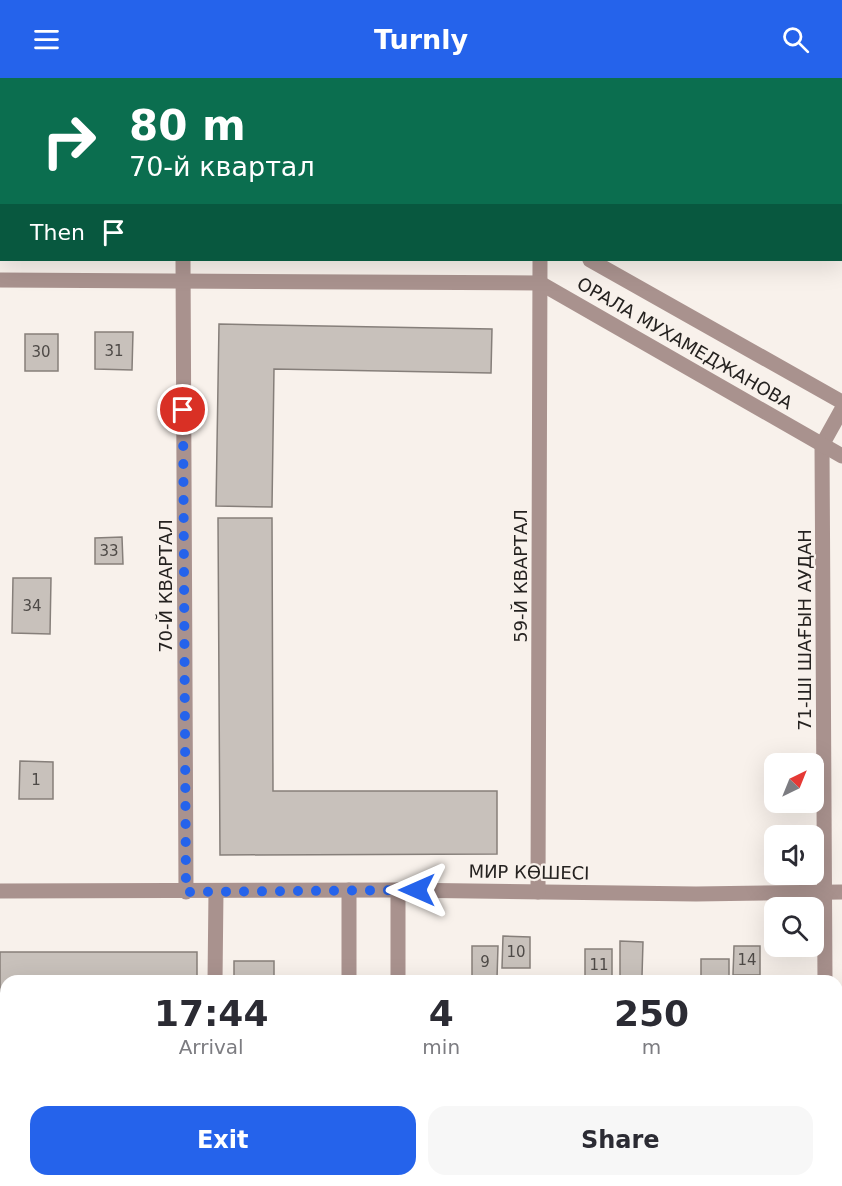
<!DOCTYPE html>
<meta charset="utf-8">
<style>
:root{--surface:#fff;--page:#f7f7f7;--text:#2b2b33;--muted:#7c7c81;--accent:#2563eb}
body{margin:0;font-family:"DejaVu Sans",sans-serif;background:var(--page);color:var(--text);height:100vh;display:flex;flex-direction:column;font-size:22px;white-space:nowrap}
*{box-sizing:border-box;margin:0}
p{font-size:20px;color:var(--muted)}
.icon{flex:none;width:33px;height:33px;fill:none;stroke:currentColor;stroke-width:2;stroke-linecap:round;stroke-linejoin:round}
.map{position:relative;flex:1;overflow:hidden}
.sheet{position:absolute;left:0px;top:897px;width:843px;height:212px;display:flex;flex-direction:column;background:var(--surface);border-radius:18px 18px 0 0;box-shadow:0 6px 24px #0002}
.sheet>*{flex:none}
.banner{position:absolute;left:0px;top:0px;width:843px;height:183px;box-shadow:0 6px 24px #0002;background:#0b6e4f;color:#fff;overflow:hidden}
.needle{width:39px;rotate:43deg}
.fabs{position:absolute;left:764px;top:675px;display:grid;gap:12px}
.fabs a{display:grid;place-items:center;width:60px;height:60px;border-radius:12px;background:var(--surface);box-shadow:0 6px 24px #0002;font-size:30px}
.pin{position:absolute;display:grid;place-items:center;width:51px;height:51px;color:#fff;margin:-26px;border:3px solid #fff;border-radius:50%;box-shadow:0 2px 6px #0007}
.me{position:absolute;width:66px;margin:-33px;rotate:270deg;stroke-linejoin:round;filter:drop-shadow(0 0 4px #0008)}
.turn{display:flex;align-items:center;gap:21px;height:126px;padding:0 30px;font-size:27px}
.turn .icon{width:78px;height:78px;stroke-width:2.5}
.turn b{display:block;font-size:42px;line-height:51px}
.then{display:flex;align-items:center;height:57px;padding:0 30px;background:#0003;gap:12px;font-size:22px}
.eta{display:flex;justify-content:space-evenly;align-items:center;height:102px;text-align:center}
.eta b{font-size:36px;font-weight:600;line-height:42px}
.action{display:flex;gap:12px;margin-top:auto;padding:12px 30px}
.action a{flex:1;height:69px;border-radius:18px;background:var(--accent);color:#fff;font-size:24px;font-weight:600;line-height:69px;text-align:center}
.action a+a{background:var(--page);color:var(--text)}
header{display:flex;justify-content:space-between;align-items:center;height:78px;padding:0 30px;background:var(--accent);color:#fff;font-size:27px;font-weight:600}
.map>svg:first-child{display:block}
</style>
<header><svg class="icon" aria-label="menu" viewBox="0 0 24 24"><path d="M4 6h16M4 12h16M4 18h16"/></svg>Turnly<svg class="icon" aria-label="search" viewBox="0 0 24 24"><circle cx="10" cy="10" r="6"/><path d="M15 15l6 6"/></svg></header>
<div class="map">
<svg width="842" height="1108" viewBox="0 0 842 1108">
<rect width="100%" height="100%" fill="#f8f1eb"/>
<g fill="#c8c1bb" stroke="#867f7a" stroke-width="1.5">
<path d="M219,246L492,251L491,295L274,291L272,429L216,428Z"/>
<path d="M95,254H133L132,292L95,291Z"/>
<rect x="25" y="256" width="33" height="37"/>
<path d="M218,440H272L273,713H497V776L220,777Z"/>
<path d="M122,459L123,486H95V460Z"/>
<path d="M13,500H51L50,556L12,555Z"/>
<path d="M20,683L53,684V721H19Z"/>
<path d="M503,858L530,859V890H502Z"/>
<path d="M620,863L643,864L642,898H620Z"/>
<path d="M472,868H498L497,900H472Z"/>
<path d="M734,868H760V897H733Z"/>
<rect x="585" y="871" width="27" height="32"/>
<path d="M0,874H197V903H6V919H0Z"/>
<rect x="701" y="881" width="28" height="22"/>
<rect x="234" y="883" width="40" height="20"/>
</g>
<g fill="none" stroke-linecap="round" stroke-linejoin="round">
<g stroke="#a9928e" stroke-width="8">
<path d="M632,2V0"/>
<path d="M0,948L6,945"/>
<path d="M0,1057H6"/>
<path d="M49,1108V1102"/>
</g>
<g stroke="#a9928e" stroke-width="15">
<path d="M184,2V0"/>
<path d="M541,2V0"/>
<path d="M183,182L186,814"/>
<path d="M0,813L398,812L696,816L842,814"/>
<path d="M538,814L540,182"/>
<path d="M215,903L216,813"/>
<path d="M349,903V812"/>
<path d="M398,903V812"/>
<path d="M825,903L822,367L842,331"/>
<path d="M837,936H842"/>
<path d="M0,1101H6"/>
<path d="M347,1108V1102"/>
<path d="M397,1108V1102"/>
<path d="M825,1108V1102"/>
</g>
<g stroke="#a9928e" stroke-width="15">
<path d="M0,154H2"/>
<path d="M590,182L842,324"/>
<path d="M0,202L540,205L842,378"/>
</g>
</g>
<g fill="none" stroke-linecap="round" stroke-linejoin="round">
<path stroke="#2563eb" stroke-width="10" stroke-dasharray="0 18" d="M183,332L186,814L417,812"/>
</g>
<g text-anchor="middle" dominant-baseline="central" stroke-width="4.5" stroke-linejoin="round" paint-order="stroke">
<g font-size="15" fill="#4e4a47">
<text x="114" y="273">31</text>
<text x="41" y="274">30</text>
<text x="109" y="473">33</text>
<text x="32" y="528">34</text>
<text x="36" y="702">1</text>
<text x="516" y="874">10</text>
<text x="747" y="882">14</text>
<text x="485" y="884">9</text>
<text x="599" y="887">11</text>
</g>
<g font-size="18" fill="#252220" stroke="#f8f1eb">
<text transform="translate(685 265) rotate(30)">ОРАЛА МУХАМЕДЖАНОВА</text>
<text transform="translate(520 498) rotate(-90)">59-Й КВАРТАЛ</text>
<text transform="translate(165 508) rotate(-90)">70-Й КВАРТАЛ</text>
<text transform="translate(804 552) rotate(-90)">71-ШІ ШАҒЫН АУДАН</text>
<text transform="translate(529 794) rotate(1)">МИР КӨШЕСІ</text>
</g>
</g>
</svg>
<div class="fabs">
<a><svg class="needle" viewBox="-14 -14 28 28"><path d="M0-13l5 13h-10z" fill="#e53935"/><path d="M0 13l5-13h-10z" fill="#7c7c81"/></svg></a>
<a><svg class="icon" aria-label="sound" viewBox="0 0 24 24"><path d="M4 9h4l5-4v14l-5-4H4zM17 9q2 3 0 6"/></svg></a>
<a><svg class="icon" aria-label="search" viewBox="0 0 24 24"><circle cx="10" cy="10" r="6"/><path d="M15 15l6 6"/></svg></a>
</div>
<div class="pin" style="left:183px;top:332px;background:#d93025"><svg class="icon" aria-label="arrive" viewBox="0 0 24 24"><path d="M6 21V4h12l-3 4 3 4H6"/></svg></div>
<svg class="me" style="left:417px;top:812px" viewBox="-20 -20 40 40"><path d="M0-17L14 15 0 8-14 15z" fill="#2563eb" stroke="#fff" stroke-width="4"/></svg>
<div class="banner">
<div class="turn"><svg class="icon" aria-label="right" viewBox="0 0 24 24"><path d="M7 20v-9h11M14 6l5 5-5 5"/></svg><div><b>80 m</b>70-й квартал</div></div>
<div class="then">Then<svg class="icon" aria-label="arrive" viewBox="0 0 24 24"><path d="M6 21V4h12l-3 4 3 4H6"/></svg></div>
</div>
<section class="sheet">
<div class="eta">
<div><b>17:44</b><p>Arrival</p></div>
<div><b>4</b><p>min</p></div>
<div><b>250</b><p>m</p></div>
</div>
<div class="action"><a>Exit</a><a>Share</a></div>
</section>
</div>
